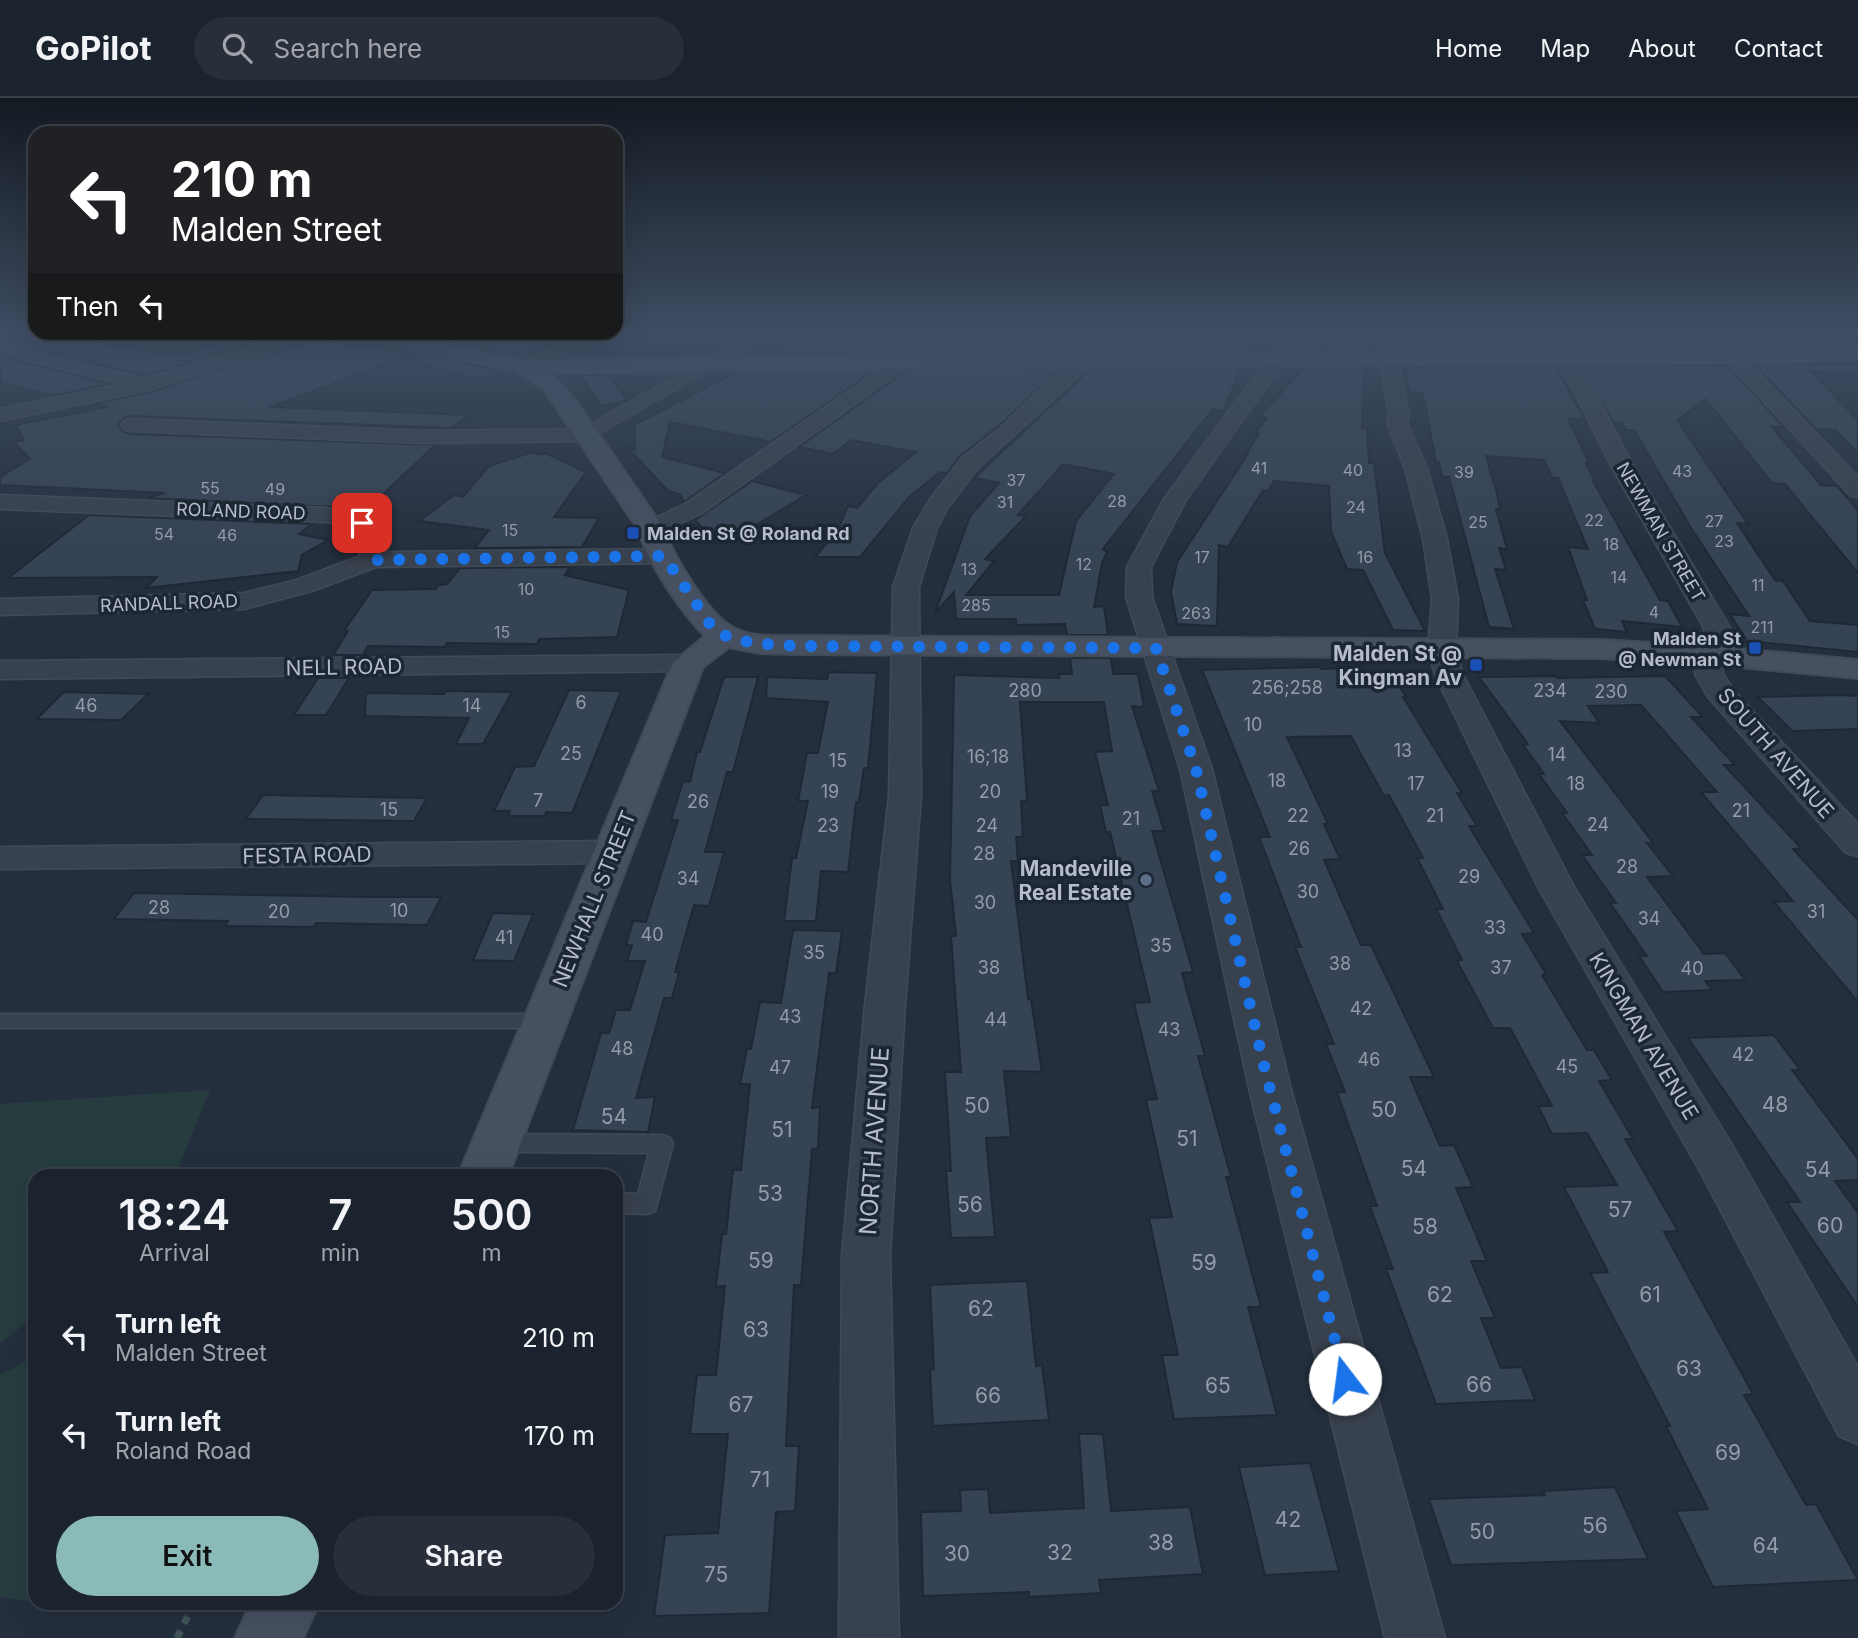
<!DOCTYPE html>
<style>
:root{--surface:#1b232e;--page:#282f3a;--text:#f1f3f6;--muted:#a0a4aa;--line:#39404a;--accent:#8bbbb9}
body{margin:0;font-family:Inter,sans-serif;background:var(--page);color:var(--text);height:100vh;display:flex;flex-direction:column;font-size:26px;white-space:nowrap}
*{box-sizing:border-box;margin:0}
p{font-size:23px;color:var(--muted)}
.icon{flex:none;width:38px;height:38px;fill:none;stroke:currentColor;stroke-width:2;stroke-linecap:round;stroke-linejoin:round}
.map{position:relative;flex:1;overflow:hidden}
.details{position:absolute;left:28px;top:1071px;width:595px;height:441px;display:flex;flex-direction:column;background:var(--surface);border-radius:21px;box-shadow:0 7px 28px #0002,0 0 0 2px var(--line)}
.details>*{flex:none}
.top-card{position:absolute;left:28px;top:28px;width:595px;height:214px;border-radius:21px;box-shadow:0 7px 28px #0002,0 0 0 2px var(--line);background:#202124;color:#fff;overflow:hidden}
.pin{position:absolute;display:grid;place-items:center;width:60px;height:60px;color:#fff;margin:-30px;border-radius:14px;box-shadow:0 4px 10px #0006}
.me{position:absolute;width:77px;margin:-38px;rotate:345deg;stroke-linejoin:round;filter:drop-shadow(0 0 5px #0008)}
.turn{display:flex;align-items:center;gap:24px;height:147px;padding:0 28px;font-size:32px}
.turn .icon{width:91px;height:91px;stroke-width:2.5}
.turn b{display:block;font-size:49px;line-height:60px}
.then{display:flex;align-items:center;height:66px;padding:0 28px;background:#0003;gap:14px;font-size:26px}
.eta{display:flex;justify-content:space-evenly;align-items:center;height:119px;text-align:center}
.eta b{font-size:42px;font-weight:600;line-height:49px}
.primary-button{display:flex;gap:14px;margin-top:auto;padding:14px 28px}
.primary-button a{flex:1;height:80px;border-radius:42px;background:var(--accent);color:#111;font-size:28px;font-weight:600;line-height:80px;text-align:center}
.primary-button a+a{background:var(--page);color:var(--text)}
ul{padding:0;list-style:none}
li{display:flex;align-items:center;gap:21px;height:98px;padding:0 28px}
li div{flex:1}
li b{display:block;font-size:26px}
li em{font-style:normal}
header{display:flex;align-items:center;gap:42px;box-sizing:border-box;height:98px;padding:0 35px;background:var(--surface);border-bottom:2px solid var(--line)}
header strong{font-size:33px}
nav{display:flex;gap:38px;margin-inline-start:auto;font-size:24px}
.search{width:490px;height:63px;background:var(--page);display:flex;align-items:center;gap:18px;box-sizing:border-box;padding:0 24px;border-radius:38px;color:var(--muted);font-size:26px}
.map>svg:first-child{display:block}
</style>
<header>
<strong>GoPilot</strong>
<div class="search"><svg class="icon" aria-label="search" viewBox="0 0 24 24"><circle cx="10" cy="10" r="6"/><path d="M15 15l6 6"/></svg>Search here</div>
<nav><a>Home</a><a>Map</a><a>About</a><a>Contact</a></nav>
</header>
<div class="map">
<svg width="1858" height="1540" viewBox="0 0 1858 1540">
<rect width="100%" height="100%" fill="#242f3e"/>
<g fill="#263c3f">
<path d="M1303,237H1368L1373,254L1296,255L1292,252Z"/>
<path d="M210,992L179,1068L172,1078H35V1217L0,1246V1006Z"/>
<path d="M35,1259V1504L0,1499V1277Z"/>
</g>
<g fill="#364354" stroke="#1f2835" stroke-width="2" fill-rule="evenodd">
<path d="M65,237L178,259L239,237H276L146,278L27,249Z"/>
<path d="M451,237H570L522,260L440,242Z"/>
<path d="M808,237H925L901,254L771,256Z"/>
<path d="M954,237H1100L1080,253H933Z"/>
<path d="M1127,237H1252L1246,254H1109Z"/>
<path d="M1335,237H1366V253H1321Z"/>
<path d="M1400,237L1538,241L1544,251L1402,252Z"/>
<path d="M1566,238L1704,242L1711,250L1568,251L1563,242L1569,243Z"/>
<path d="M313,240L408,256L413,253L497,272L479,280L445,274L410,257L270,309L467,317L453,330L131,318L123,320L118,327L123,334L131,336L435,347L376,403L347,398L334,409L147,400L165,395L0,387V379L30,361L14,344L24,342L16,327L108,309L94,306L154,293L310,243Z"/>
<path d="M1739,240L1858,245V248L1738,249L1731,243H1743Z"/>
<path d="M0,258L110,286L54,297L0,285Z"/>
<path d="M1754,266H1858V276L1810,273L1858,322V356L1836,332L1816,331Z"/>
<path d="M1727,267L1784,329L1771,328L1821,387L1837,388L1858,412V475L1785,386L1772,385L1706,301L1677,322L1748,426L1737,425L1775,482L1783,483L1810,523L1858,527V554L1747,543L1730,516L1749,518L1691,430L1634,332H1626L1622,325L1613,324L1580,268Z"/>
<path d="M1555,268L1585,322L1568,320L1589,365H1586L1595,383H1593L1660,502L1668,503L1682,529L1622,523L1627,534L1595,531L1583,502H1587L1568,449L1588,451L1558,380H1552L1544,362L1486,358L1497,396L1500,411H1496L1507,451L1499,450L1506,472L1495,471L1514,531L1489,529L1449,379H1442L1439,364H1436L1423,296L1409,294L1405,269Z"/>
<path d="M1305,269H1365L1362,330L1367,331L1369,365H1374L1385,455L1425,533L1393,532L1363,472L1347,471L1331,434L1329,388L1274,383L1268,393L1263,392L1228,449L1219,447L1217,528L1177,526L1171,493L1177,464L1248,356H1246L1259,336L1255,335L1267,320L1259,319Z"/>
<path d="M1240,270L1224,313L1213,311L1103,451L1107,454L1102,465L1094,509L1104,508L1108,537H1067L1065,526L1016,527V521H956L954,494L935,515L970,418L999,385L974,380L1091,271ZM1063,366L1114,376L1076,423L1059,497H966L994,463L985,461L1026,418L1018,417Z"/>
<path d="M1058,271L1002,325L960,358L947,375L940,374L910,398L860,459H815L838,431L848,408L857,410L878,385L916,354L851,342L833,356L799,349L906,273Z"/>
<path d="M873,273L771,344L670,324L662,359L725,375L684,404L680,396L668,393L628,350L635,352L634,327L735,275Z"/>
<path d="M580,277H608L627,302L602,308Z"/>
<path d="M533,354L539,357L545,355L586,374L554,419L599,420L582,449L475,450L489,432L419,423L454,397L463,399L489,368Z"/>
<path d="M752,383L806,397L726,445L717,446L695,422Z"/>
<path d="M89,417L312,426L299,436L328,442L302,457L298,473L146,490L157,479L8,480Z"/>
<path d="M570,469L565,477L629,492L617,539L539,541L537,546L447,545L444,549L368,548L363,557H333L348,533H344L372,492L436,491L438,487L447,486L460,470Z"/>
<path d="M1070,560H1111L1113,576H1138L1144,609L1132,608L1159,693H1152L1164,733H1152L1193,874L1182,875L1205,958H1198L1231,1079H1226L1261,1209H1248L1277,1317L1174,1321L1162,1257H1178L1149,1120L1172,1119L1146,1002L1157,1001L1134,905L1150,904L1110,734H1106L1100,707H1108L1095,654L1112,653L1104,604H1020L1027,703H1021L1023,739H1016L1018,763H1011L1028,901H1031L1042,974L1004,973L1011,1039L986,1040L995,1139L951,1140L946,1073H951L945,974H961L951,838H956L950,781L954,577L1059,580V576H1072Z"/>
<path d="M1320,569L1321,571L1345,570L1349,577L1392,576L1406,599H1403L1462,695H1457L1477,728H1469L1534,835L1522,836L1546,876L1542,877L1587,952H1594L1612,982L1599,983L1633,1041H1625L1678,1133L1664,1134L1753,1296L1744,1297L1806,1407L1816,1406L1858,1482L1713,1489L1676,1413L1708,1411L1666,1328H1670L1590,1175L1608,1174L1564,1089L1617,1087L1587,1035L1552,1036L1538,1008H1552L1510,930H1493L1457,863L1462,862L1436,811H1443L1417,760H1423L1389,697L1384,698L1351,638L1287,639L1328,726H1324L1340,761L1324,762L1361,847H1371L1434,979H1410L1440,1048L1454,1047L1473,1089L1456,1090L1487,1163H1471L1495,1220H1481L1501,1270L1522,1269L1535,1302L1436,1306L1386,1171H1393L1370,1108H1377L1337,994H1345L1326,946H1334L1295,849H1301L1259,739H1270L1202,572Z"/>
<path d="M829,574L877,575L868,670H864L859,704H856L848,774L821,773L816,823H784L792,760H796L808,703H798L807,655H818L828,604L766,600L767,579L827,581Z"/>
<path d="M1555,578L1557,580L1665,578L1703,619H1691L1735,667H1724L1801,750L1793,751L1858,822V904L1774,804L1793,803L1701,694H1717L1641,607L1588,608L1599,625L1560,623L1654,746L1647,745L1673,778L1647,779L1704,856L1725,855L1745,882L1705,883L1712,892L1663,894L1639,858H1647L1610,805H1616L1582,757H1592L1562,715H1567L1539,676H1544L1523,647L1528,646L1479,579Z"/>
<path d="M724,579H758L733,674H727L705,754H724L709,808L694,807L675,874H679L672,900H664L636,1000L655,999L648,1034L573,1032L601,935H609L616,912H630L645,863H627L632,847H626L633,823L646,824L678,722H671L683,683L690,684L697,654H700Z"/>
<path d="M318,580H349L326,617H294Z"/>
<path d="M569,592L621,593L572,715L546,714L545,718H508L510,713H494L515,669L534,668Z"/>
<path d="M446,593L512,594L483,646H456L469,620L365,618L366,595L444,596Z"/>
<path d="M64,594L103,595L148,596L121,622L37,621Z"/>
<path d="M1841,597L1858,598V631L1792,633L1758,599Z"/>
<path d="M263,697L369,699L427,700L414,723L246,721Z"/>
<path d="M134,795L371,799H441L427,827L316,825L314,829L225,828L228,823L114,821Z"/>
<path d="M493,815L533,816L514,863L473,862Z"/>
<path d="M793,832L842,833L836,875H829L812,1010L820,1009L818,1050L812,1051L801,1187H794L786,1348H799L795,1413L776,1414L769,1515L654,1518L665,1437L718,1435L728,1336H690L697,1277H716L725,1188L716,1189L722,1136H726L733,1072H741L750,986H740L747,951H751L760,904L781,905Z"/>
<path d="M1774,937L1800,972H1792L1858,1061V1082L1835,1083L1858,1115V1209L1787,1104H1800L1688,940Z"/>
<path d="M1027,1183L1036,1268L1042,1267L1049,1322L933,1328L930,1272L934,1271L930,1187Z"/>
<path d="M1079,1336H1103L1111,1413L1190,1409L1203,1476L1099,1482L1101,1495L1029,1499V1494L923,1498L921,1414L961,1413L960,1392L988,1391L990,1415L1084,1410Z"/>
<path d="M1310,1365L1339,1473L1265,1477L1239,1369Z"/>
<path d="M1615,1389L1648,1461L1451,1467L1429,1401L1545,1397L1543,1393Z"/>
</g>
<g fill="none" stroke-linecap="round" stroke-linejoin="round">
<defs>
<g id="lane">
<path d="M0,916H545L552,918L555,923L552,928L545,930H0Z"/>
<path d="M498,1036L662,1037L670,1040L673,1046L655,1113L647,1116L616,1115V1095L638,1096L649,1055L498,1054L490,1051L487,1045L490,1039Z"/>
</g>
<g id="street">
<path d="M285,237H312L309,241L153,291L0,323V311L122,286L0,255V245L146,281Z"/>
<path d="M408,237H433L430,241L409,248L400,243Z"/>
<path d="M576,237H599L530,273L524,275L515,269L518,265Z"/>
<path d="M748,237H770L586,343L423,345L131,333L124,331L121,327L124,323L131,321L423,333L582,331Z"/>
<path d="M930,237H951L701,416L651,438L643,436L639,431L643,426L685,406Z"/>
<path d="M1104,237H1124L978,370L948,409L937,430L919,489L921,698L905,907L890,1158L899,1540H839L842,1158L865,907L889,698L893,489L913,430L929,403L962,360L1004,327L1051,280Z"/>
<path d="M1279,237H1297L1281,268L1186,402L1151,469L1152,499L1212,671L1292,995L1445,1540H1385L1250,995L1180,671L1126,499L1127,469L1164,401L1263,267Z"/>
<path d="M1373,237H1391L1395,245L1409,317L1407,325L1427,370L1447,441L1458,501L1456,551L1463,577L1574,789L1732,1047L1858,1269V1346L1839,1338L1700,1073L1538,789L1435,577L1428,551L1432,501L1423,441L1405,370L1387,325L1389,317L1377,245Z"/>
<path d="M1538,237H1556L1595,295L1632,366L1729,528L1734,545L1722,559L1723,576L1735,594L1858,726V758L1846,755L1708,599L1695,576L1694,557L1706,543L1703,528L1610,366L1575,295Z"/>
<path d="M1703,237H1722L1858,379V399L1850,397Z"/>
<path d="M0,397L327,410L370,420L383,454L664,451L673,453L676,458L673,463L664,465L376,469L315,492L244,511L0,517V501L244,495L297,482L360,458L352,430L327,424L0,411Z"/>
<path d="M689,557L699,559L703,565L699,571L689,573L0,581V563Z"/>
<path d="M614,743L626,746L631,754L626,762L614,765L0,771V749Z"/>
</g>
<g id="secondary">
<path d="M369,237H406L526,263L971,255L1165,257L1858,251V263C1421,267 984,267 546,275L557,282L573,299L664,431C673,458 710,520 736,531C752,539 772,538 790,538L1600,542L1708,548L1858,562V580L1708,566L1600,560L790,556L760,555L729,549L703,569L508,1078H458L673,565L705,538C680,513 648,465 638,431L543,290L515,273L378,243Z"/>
<path d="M251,1505H319L303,1540H235Z"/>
</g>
</defs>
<use href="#lane" stroke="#414a57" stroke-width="3"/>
<use href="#street" stroke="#414a57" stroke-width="3"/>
<use href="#secondary" stroke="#414a57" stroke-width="4"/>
<path stroke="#3f5557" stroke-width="7" stroke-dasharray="8 8" stroke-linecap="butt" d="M177,1540L194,1505"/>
<use href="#lane" fill="#38414e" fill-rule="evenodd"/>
<use href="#street" fill="#38414e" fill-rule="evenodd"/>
<use href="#secondary" fill="#465061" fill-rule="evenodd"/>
</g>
<linearGradient id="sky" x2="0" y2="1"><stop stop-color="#141a22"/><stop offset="0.52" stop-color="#3f4d63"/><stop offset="1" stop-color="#3f4d63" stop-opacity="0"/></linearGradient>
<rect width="1858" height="453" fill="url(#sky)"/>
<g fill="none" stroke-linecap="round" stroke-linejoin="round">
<path stroke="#1a73e8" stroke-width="12" stroke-dasharray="0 21.6" d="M362,425L373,462L664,458L714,532C739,547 771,546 799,548L1156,550L1196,671L1263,964L1345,1281"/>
</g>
<g fill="#1a4fb4" stroke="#1d2633" stroke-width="2.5">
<rect x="626" y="428" width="14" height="14" rx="3.5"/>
<rect x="1748" y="543" width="14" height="14" rx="3.5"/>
<rect x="1469" y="560" width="14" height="14" rx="3.5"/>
</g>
<circle fill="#5c6f8a" stroke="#1d2633" stroke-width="2.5" cx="1146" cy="782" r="7"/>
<g text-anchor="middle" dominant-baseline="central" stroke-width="7" stroke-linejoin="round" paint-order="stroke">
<g font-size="16" fill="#929caa">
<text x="1259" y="370">41</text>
<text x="1353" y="372">40</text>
<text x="1682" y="373">43</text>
<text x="1464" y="374">39</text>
<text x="1016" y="382">37</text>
<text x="210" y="390">55</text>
<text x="275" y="391">49</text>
<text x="1117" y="403">28</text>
<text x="1005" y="404">31</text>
<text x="1356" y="409">24</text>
<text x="1594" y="422">22</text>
<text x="1714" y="423">27</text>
<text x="1478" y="424">25</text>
<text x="510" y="432">15</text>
<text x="164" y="436">54</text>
<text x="227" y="437">46</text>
<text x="1724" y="443">23</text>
<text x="1611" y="446">18</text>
<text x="1202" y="459">17</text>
<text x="1365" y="459">16</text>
<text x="1084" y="466">12</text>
<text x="969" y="471">13</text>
<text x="1619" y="479">14</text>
<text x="1758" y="487">11</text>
<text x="526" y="491">10</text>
<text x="976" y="507">285</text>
<text x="1654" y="514">4</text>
<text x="1196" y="515">263</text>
<text x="1762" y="529">211</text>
<text x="502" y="534">15</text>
</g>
<g font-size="18" fill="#b4bcc9" stroke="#1d2633">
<text transform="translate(241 413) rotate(2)">ROLAND ROAD</text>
<text transform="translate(1661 434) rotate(60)">NEWMAN STREET</text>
<text transform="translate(169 505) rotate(-2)">RANDALL ROAD</text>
</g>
<g font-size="18" font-weight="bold" fill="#b4bcc9" stroke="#1d2633" text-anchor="start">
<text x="647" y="435">Malden St @ Roland Rd</text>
<text x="1741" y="540" text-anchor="end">Malden St<tspan x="1741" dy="21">@ Newman St</tspan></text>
</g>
<g font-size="18" fill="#929caa">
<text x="1287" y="589">256;258</text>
<text x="1025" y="592">280</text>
<text x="1550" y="592">234</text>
<text x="1611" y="593">230</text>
<text x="581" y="604">6</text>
<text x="86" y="607">46</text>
<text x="472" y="607">14</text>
<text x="1253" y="626">10</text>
<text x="1403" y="652">13</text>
<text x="571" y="655">25</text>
<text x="1557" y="656">14</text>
<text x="988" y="658">16;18</text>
<text x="838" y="662">15</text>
<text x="1277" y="682">18</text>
<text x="1416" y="685">17</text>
<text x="1576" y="685">18</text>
<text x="830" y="693">19</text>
<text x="990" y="693">20</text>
<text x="538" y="702">7</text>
<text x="698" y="703">26</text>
<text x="389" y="711">15</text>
<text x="1741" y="712">21</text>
<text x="1298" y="717">22</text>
<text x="1435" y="717">21</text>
<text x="1131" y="720">21</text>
<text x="1598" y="726">24</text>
<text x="828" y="727">23</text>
<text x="987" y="727">24</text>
<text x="1299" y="750">26</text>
<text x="984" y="755">28</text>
<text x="1627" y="768">28</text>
<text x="1469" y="778">29</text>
<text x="688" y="780">34</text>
<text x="1308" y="793">30</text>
<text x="985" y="804">30</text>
<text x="159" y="809">28</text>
<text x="399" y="812">10</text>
<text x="279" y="813">20</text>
<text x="1816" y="813">31</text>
<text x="1649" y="820">34</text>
<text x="1495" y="829">33</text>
<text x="652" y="836">40</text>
<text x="504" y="839">41</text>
<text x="1161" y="847">35</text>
<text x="814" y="854">35</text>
<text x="1340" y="865">38</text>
<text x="989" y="869">38</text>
<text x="1501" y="869">37</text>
<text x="1692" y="870">40</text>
<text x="1361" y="910">42</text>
<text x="790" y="918">43</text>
<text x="996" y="921">44</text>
<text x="1169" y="931">43</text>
<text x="622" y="950">48</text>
<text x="1743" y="956">42</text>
<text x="1369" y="961">46</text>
<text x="1567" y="968">45</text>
<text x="780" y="969">47</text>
</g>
<g font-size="21" font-weight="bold" fill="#b4bcc9" stroke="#1d2633" text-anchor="end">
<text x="1462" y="555">Malden St @<tspan x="1462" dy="24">Kingman Av</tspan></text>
<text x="1132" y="770">Mandeville<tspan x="1132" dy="24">Real Estate</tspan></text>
</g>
<g font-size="21" fill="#b4bcc9" stroke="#1d2633">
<text transform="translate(344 569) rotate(-1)">NELL ROAD</text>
<text transform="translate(1776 655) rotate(49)">SOUTH AVENUE</text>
<text transform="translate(307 757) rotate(-1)">FESTA ROAD</text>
<text transform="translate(594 801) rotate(-68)">NEWHALL STREET</text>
<text transform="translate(1644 938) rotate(59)">KINGMAN AVENUE</text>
</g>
<g font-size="21" fill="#929caa">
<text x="1775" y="1006">48</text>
<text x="977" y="1007">50</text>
<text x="1384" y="1011">50</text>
<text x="614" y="1018">54</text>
<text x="782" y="1031">51</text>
<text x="1187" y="1040">51</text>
<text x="1414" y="1070">54</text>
<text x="1818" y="1071">54</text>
<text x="770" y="1095">53</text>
<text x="970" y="1106">56</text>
<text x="1620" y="1111">57</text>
<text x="1830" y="1127">60</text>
<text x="1425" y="1128">58</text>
<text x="761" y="1162">59</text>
<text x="1204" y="1164">59</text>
<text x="1440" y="1196">62</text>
<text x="1650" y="1196">61</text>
<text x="981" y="1210">62</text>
<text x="756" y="1231">63</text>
<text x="1689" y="1270">63</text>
<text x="1479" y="1286">66</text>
<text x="1218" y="1287">65</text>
<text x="988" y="1297">66</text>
<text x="741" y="1306">67</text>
<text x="1728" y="1354">69</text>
<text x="760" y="1381">71</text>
<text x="1288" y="1421">42</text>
<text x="1595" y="1427">56</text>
<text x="1482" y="1433">50</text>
<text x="1161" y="1444">38</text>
<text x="1766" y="1447">64</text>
<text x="1060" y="1454">32</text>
<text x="957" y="1455">30</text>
<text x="716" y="1476">75</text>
</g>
<g font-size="24" fill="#b4bcc9" stroke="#1d2633">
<text transform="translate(874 1043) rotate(-86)">NORTH AVENUE</text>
</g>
</g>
</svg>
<div class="pin" style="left:362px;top:425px;background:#d93025"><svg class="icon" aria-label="arrive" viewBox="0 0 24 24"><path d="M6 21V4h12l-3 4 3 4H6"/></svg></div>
<svg class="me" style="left:1345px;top:1281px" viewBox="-20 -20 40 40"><circle r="19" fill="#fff"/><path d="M0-13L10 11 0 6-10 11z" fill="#1a73e8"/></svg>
<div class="top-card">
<div class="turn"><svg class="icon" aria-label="left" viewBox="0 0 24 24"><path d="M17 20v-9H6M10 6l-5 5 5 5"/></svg><div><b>210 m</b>Malden Street</div></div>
<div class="then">Then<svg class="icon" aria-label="left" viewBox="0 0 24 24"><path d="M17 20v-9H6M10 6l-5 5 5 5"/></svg></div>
</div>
<section class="details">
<div class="eta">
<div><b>18:24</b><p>Arrival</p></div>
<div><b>7</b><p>min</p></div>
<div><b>500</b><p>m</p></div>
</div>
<ul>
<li><svg class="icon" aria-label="left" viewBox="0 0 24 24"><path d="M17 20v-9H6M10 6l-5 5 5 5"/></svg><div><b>Turn left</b><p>Malden Street</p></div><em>210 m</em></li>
<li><svg class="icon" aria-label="left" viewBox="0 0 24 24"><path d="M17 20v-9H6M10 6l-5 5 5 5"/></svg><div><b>Turn left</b><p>Roland Road</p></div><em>170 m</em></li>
</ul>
<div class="primary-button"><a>Exit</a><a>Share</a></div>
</section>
</div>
